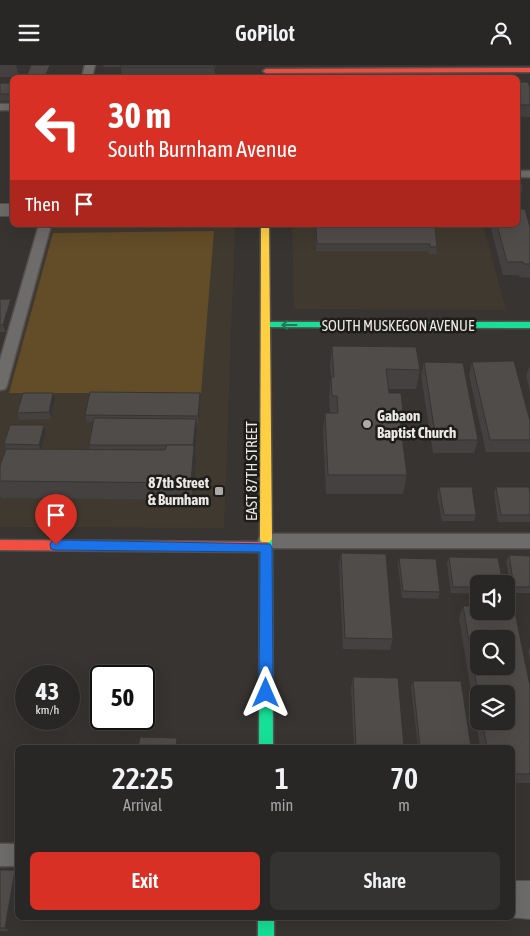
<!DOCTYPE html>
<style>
:root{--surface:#292725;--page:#353332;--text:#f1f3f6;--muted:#a5a5a7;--line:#454442;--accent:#d93025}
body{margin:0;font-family:"Asap Condensed",sans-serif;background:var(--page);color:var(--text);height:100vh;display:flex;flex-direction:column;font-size:19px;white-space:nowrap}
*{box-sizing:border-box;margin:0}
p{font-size:16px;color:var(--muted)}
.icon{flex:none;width:28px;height:28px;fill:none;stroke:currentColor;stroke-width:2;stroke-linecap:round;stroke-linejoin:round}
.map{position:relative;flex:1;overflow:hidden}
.drawer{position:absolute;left:15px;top:680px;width:500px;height:175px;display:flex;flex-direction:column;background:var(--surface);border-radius:8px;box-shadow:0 5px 20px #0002,0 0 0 1px var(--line)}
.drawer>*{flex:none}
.banner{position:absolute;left:10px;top:10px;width:510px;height:152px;border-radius:8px;box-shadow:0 5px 20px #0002,0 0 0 1px var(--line);background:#d93025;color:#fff;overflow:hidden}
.tools{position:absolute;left:470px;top:510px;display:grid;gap:10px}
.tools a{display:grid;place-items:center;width:45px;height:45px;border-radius:8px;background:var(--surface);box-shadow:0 5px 20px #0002,0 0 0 1px var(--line);font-size:25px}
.speed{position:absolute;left:15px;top:600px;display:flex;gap:10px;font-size:25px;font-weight:700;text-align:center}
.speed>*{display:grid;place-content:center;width:65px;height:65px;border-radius:50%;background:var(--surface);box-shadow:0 5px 20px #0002,0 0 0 1px var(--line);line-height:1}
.speed small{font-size:12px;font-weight:400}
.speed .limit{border:2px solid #111;border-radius:8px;background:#fff;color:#111}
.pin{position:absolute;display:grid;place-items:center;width:42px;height:42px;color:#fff;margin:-51px -21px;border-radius:50% 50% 50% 0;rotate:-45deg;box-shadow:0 0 5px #0007}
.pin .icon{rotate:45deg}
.me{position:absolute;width:55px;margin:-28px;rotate:0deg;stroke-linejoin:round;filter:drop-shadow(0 0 4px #0008)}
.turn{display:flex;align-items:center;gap:18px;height:105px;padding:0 15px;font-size:22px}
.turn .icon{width:65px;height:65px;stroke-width:2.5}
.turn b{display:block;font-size:35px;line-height:42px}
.then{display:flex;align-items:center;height:48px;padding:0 15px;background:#0003;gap:10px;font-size:19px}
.eta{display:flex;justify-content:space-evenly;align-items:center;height:85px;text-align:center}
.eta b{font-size:30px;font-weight:600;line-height:35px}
.action{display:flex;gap:10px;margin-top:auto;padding:10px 15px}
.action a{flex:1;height:58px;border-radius:8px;background:var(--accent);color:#fff;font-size:20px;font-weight:600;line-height:58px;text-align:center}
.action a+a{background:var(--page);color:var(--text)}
header{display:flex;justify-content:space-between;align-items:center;height:65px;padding:0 15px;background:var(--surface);font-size:22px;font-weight:600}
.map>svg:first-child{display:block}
</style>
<header><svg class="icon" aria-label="menu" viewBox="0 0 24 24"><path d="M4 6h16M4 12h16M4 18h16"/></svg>GoPilot<svg class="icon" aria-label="person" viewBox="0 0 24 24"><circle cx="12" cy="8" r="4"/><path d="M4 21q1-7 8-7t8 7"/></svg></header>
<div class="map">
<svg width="530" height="871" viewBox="0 0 530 871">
<rect width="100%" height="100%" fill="#373431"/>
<g fill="#40392f">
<path d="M45,160H235L224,463L0,462V320Z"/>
<path d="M292,160H483L506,245L294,244Z"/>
</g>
<path fill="#634c28" d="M214,166L201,328H9L53,168Z"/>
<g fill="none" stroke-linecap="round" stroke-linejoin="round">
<defs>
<g id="lane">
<path d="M85,0H95L92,12H82Z"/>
<rect x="0" y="39" width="12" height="6"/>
<rect x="518" y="106" width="12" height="6"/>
<path d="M39,160H51L7,320L5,324L0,325V295Z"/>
<path d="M266,469H530V483H266L260,481L258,476L260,471Z"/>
<rect x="0" y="779" width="18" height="22"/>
</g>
<g id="street">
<rect x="0" y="139" width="12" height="12"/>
<path d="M512,816H530V854L509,852H512Z"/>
</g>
<g id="fast">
<path d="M266,257H530V263L263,262V258Z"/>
<path d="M266,469L270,471L272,474L273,682H259L260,474L262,471Z"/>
<rect x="258" y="852" width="16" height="19"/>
</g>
<path id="slow" d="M261,160H269L272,474L270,477H262L260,474Z"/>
<g id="jam">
<path d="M530,3V7L266,8L263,6L266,4Z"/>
<path d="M0,475L266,477L270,479L272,482L270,485L266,487L0,485Z"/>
</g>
</defs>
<use href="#lane" stroke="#54514e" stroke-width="3"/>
<use href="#street" stroke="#54514e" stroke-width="2"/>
<use href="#fast" stroke="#54514e" stroke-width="3"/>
<use href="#slow" stroke="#54514e" stroke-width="3"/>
<use href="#jam" stroke="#54514e" stroke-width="3"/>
<use href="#lane" fill="#6e6c6a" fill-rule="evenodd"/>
<use href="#street" fill="#6e6c6a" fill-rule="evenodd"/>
<use href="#fast" fill="#16e098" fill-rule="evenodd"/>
<use href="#slow" fill="#ffcf43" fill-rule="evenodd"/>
<use href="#jam" fill="#f24e42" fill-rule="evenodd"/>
</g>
<g fill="#444140" fill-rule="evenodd">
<path d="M0,0H24L19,12H0Z"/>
<path d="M103,0H216L215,12H122L121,2H104Z"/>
<path d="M518,17L530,23V52H518Z"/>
<rect x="0" y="18" width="12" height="18"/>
<path d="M518,111L523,122L521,129H518Z"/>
<path d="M490,160H518L530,162V213L520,212L519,210H503Z"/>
<path d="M316,162H435L437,182L436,189H429L428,186H316Z"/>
<path d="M0,234L13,241L6,267H0Z"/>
<path d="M332,281L420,305L416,324H388L389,328L403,348L401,360L407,410L403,429H326L323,367L325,348H330L329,331L331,312L330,301Z"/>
<path d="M424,297L478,375L474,388H433L421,310Z"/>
<path d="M472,297L530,356V387H486L469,310Z"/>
<path d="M530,300V326L526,311Z"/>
<path d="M200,328V335L199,358H196L197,366L195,388L196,397L193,435L1,433L0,430V401L6,384L4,379L44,360L46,367L42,384H90L89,380L93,357H87L85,350Z"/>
<path d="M55,335L51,354L19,355L17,348Z"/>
<path d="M439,422L476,450L474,456H442L437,429Z"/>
<path d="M496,422L530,428V457H498L494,428Z"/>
<path d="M341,488L393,574L390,585L343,584L339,499Z"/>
<path d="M509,490L530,491V528H512L506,497Z"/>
<path d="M449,492L479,519V529L451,528L447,498Z"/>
<path d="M399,493L440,527L438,534L402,533L398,500Z"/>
<path d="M463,541L530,621V718H512V682H480L459,553ZM479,629L506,656H479Z"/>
<path d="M530,583V594L528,586Z"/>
<path d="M353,612L404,682H354L351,623Z"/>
<path d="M413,616L471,682H418L411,622Z"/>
<path d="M0,805L9,866H0Z"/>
</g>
<g fill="#373534">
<path d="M16,0H24L19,12Z"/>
<path d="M50,0H56L52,12H45Z"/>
<path d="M214,0H215L216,4L215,12Z"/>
<path d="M11,234L13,241L6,267L3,260Z"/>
<path d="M53,328L55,335L51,354L49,347Z"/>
<path d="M200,328V335L199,358L198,351Z"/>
<path d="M196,354L197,366L195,388L196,397L193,435L191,418L193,381Z"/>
<path d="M44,360L46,367L41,387L39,380Z"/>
<path d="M177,673L179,682H176Z"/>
<path d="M15,805L18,808V817L9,866L5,863Z"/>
</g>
<g fill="#4f4c4a" stroke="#373534" fill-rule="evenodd">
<path d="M31,0H50L45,12H26Z"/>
<rect x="121" y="0" width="93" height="2"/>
<path d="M163,11H214V12H162Z"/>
<rect x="373" y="11" width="21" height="1"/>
<path d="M518,17H528L530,23V40H518Z"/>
<rect x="0" y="18" width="12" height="11"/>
<path d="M518,111H519L523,122H518Z"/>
<path d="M518,144H525L530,162V199H524L523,197H507L497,160H518Z"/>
<path d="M316,162H435L437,182H430V179H317Z"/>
<path d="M0,234H11L3,260H0Z"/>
<path d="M332,281L416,282L420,305L386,304L389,328H401L403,348H399L407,410H328L325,348H338L337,331H332L331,312H334Z"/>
<path d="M514,296L530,356V375H490L472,297Z"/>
<path d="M424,297L463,298L478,375H436Z"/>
<path d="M90,327L200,328L198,351L85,350Z"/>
<path d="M23,328H53L49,347L17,348Z"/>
<path d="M94,353L196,354L193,380H89Z"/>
<path d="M10,360H44L39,380L4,379Z"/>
<path d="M167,380H194L191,418L0,416V401L6,384L165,385Z"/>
<path d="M439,422H472L476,450H444Z"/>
<path d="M496,422H529L530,428V450H501Z"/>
<path d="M341,488L386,489L393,574L345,573Z"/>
<path d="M509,490L530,491V522H514Z"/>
<path d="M449,492L498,493L503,519H479V522H453Z"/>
<path d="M399,493L436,494L440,527L403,526Z"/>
<path d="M463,541H479V546H506V542H514L530,621V709H512V682H487L482,656H506V629H479V635ZM479,574H506V601H479Z"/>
<path d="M353,612L398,613L404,682H356Z"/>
<path d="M413,616H461L471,682H420Z"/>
<path d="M140,672L177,673L176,682H138Z"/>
<path d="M0,805H15L5,863H0Z"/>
</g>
<defs><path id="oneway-shaft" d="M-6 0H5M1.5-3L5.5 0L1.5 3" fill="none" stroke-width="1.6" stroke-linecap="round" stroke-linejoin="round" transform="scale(1.25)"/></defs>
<use stroke="#1a7e59" href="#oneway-shaft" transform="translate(289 260) rotate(-180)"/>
<path fill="#1a73e8" stroke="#114b97" d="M56,475L270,479L272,482L273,628L271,632L266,634L261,632L259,628L260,487L56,485L51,484L50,480L51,477Z"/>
<g fill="#aca9a6" stroke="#1e1d1a" stroke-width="2">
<circle cx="367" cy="359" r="5"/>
<rect x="214" y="421" width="10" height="10" rx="2.5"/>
</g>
<g text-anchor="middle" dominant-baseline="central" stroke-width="5" stroke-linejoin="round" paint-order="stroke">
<g font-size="15" fill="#ebe8e5" stroke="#1e1d1a">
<text x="398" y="260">SOUTH MUSKEGON AVENUE</text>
<text transform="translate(251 406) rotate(-90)">EAST 87TH STREET</text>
</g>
<g font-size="15" font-weight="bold" fill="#ebe8e5" stroke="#1e1d1a" text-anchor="start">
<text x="377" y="350">Gabaon<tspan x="377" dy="17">Baptist Church</tspan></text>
<text x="209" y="417" text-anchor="end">87th Street<tspan x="209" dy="17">&amp; Burnham</tspan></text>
</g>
</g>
</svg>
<div class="tools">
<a><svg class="icon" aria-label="sound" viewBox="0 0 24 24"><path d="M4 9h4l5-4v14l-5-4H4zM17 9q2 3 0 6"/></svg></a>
<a><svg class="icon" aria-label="search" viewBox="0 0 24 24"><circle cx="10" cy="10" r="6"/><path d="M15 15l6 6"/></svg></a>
<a><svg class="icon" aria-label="layers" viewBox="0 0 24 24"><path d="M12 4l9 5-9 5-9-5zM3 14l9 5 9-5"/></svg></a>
</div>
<div class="speed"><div>43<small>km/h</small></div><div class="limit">50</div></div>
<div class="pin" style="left:56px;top:480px;background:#d93025"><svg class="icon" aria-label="arrive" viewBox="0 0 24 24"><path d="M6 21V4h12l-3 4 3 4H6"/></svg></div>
<svg class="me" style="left:266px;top:628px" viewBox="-20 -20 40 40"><path d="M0-17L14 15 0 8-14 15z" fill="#1a73e8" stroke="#fff" stroke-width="4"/></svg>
<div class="banner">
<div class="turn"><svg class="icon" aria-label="left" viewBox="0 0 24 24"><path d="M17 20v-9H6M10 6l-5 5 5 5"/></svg><div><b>30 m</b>South Burnham Avenue</div></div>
<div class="then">Then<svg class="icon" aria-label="arrive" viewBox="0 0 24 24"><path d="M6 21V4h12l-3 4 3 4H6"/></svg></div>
</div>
<section class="drawer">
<div class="eta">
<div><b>22:25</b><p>Arrival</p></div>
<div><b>1</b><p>min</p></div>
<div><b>70</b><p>m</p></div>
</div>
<div class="action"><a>Exit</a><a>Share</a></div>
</section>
</div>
